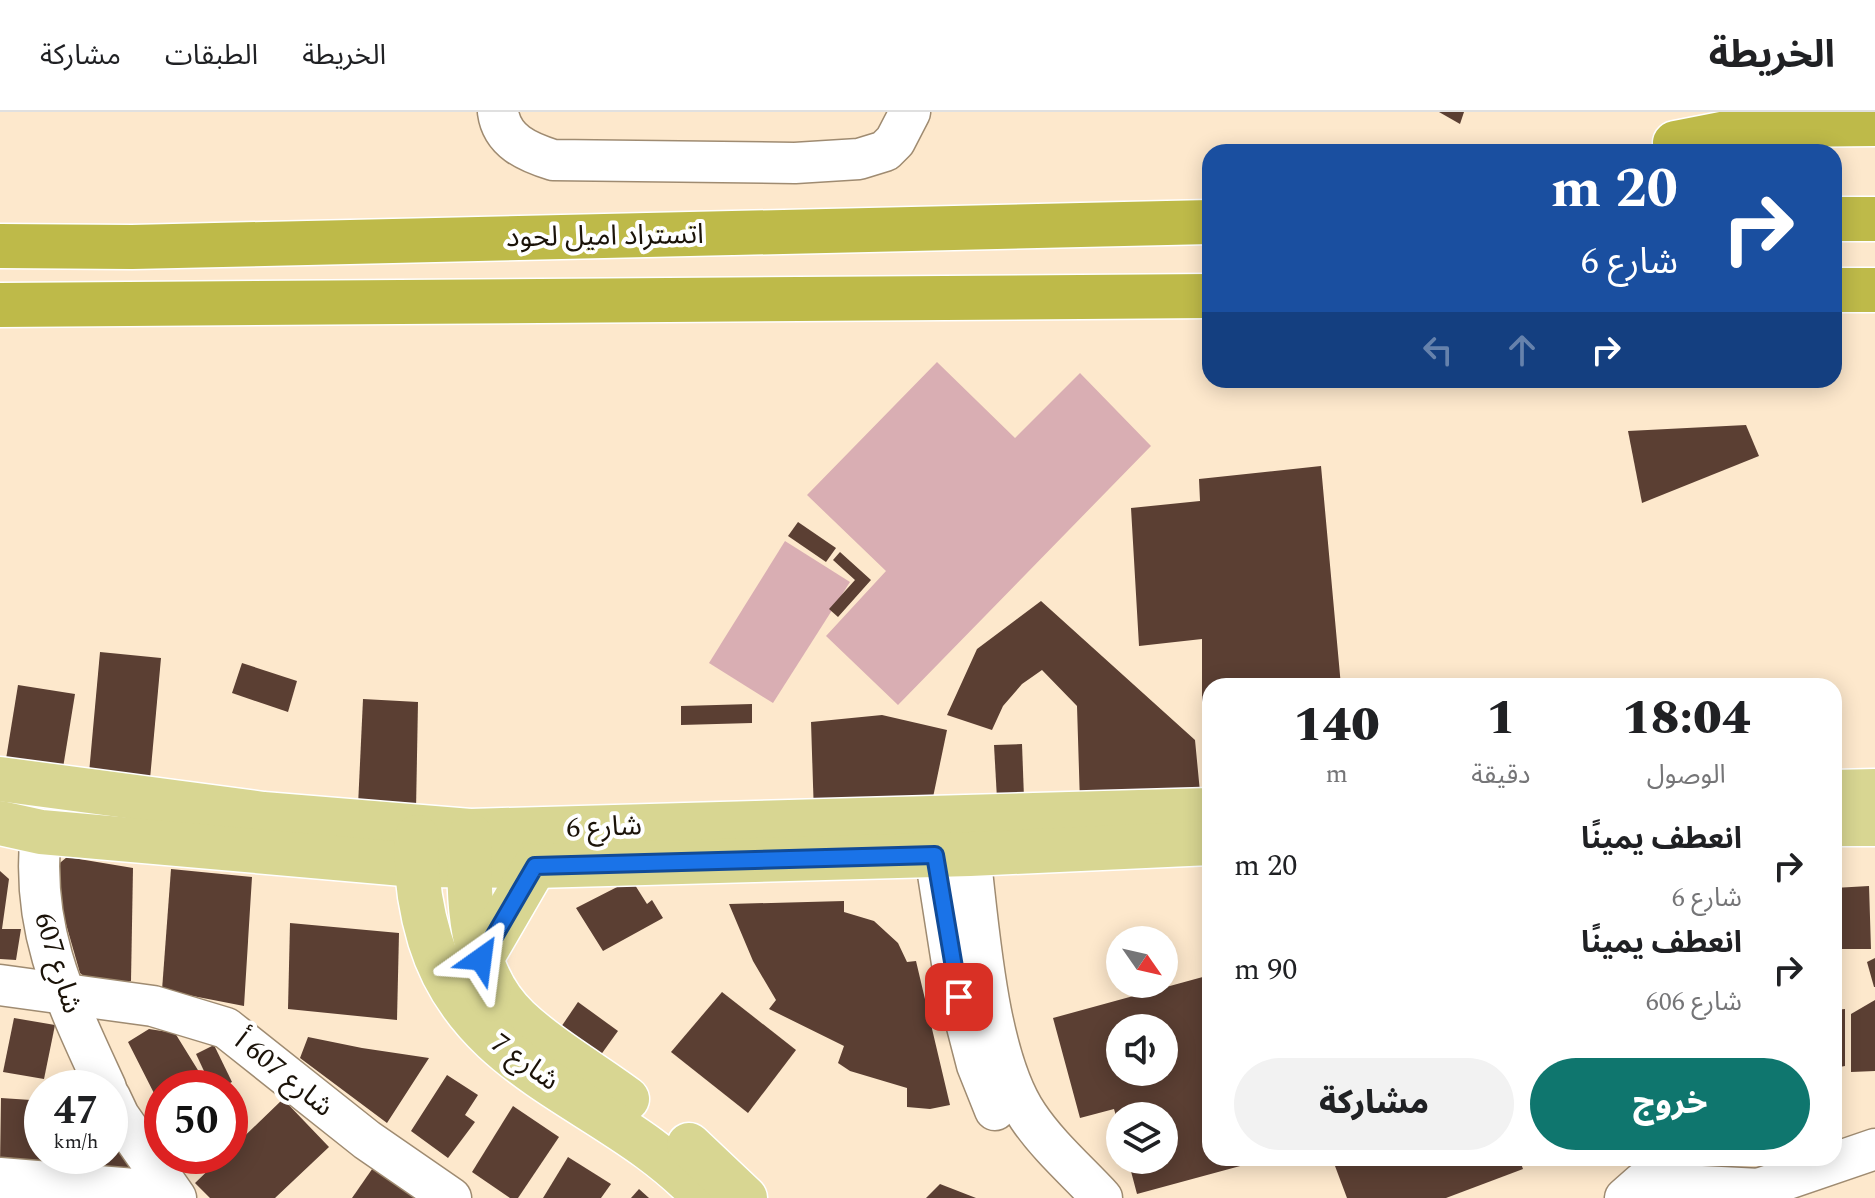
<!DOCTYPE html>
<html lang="ar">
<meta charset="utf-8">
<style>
:root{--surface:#fff;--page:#f2f2f2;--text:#202124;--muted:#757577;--line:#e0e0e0;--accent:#0f766e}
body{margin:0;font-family:Spectral,"Noto Sans Arabic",serif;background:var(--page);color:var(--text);direction:rtl;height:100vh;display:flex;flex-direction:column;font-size:30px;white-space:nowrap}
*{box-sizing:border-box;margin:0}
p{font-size:26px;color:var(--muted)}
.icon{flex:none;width:44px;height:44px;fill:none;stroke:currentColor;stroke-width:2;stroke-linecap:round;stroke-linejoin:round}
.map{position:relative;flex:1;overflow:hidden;direction:ltr}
.details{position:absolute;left:1202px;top:566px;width:640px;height:488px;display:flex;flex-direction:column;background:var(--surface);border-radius:24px;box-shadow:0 4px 20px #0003;direction:rtl}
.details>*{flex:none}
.top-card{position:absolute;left:1202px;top:32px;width:640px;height:244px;border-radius:24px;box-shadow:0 4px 20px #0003;direction:rtl;background:#1a4fa0;color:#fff;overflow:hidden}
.needle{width:52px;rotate:124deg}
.buttons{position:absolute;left:1106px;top:814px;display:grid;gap:16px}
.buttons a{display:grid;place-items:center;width:72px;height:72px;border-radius:50%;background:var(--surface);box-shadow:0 4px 20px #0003;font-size:40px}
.speed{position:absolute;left:24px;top:958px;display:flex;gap:16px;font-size:40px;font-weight:700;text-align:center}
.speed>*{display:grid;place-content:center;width:104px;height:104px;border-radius:50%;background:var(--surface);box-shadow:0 4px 20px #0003;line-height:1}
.speed small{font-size:20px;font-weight:400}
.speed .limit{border:12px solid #d22;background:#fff;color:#111}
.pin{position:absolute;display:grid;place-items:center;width:68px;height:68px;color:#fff;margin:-34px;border-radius:16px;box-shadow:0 4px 12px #0006}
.me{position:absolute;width:88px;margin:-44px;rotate:31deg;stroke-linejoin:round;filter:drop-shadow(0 0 6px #0008)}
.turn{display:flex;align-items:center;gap:28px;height:168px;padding:0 32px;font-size:36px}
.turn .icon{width:104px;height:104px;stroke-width:2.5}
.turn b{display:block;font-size:56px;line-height:68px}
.lanes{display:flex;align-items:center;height:76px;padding:0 32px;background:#0003;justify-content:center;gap:40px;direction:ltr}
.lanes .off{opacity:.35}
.eta{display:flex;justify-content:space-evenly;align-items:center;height:136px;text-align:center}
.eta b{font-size:48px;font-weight:800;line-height:56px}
.cta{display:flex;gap:16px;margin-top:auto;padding:16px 32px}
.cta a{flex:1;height:92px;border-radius:48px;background:var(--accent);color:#fff;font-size:32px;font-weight:800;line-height:92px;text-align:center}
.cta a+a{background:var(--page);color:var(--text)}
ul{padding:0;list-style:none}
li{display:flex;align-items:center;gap:24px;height:104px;padding:0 32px}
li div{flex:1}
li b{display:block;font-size:30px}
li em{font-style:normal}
header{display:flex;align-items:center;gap:48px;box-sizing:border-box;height:112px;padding:0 40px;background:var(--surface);border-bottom:2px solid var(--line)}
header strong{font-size:38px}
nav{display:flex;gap:44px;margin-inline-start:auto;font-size:28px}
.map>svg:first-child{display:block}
</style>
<header>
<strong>الخريطة</strong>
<nav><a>الخريطة</a><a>الطبقات</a><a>مشاركة</a></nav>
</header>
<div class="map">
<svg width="1875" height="1086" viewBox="0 0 1875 1086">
<rect width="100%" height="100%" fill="#fde8cc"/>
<g fill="#d9aeb3">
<path d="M937,250L1015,326L1080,261L1151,334L898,593L826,524L886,459L807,383Z"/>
<path d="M785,429L850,470L773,591L709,551Z"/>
</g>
<g fill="#5b3f33" fill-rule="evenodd">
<path d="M1439,0H1464L1460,12Z"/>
<path d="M1746,313L1759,344L1642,391L1628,319Z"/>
<path d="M1321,354L1341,574H1210V604H1202V527L1139,534L1131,396L1200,389L1199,367Z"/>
<path d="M798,410L836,436L826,450L788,424Z"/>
<path d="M840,440L871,468L838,505L829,497L855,468L833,448Z"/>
<path d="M1041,489L1195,628L1200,680L1080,691L1077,594L1042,558L1022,572L1003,594L992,618L947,603L977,537Z"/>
<path d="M100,540L161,546L150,667L89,661Z"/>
<path d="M242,551L297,569L288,600L232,581Z"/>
<path d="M18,573L75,582L63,656L6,647Z"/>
<path d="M363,587L418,590L416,698L358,694Z"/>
<path d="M752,592V611L681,613V594Z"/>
<path d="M882,603L947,618L931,695L814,703L811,610Z"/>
<path d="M1022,632L1024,686L997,687L994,633Z"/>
<path d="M67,745L133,756L131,869L91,870L80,861L54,770L55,755Z"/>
<path d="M171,757L252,765L244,894L162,878Z"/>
<path d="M0,759L9,767L2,817H21L16,848L0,847Z"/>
<path d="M623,772L635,773L647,792L652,788L663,806L603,839L576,796Z"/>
<path d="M1869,774L1871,837H1834V776Z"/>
<path d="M844,789V800L874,809L898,831L907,850L916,849L950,993L930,997L907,995V976L850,959L838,951L844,934L769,897L776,888L753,849L729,792Z"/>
<path d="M290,811L399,821L397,908L288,897Z"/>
<path d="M1875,846V875H1874L1867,850Z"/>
<path d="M1210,863V1046L1266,1047L1137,1082L1128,1048H1164V1004H1120L1119,1014L1114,997L1080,1006L1053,906ZM1120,916H1164V960H1120Z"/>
<path d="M722,880L796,938L748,1001L671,940Z"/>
<path d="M1875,888V959L1851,960V902Z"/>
<path d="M578,890L618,919L600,944L559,918Z"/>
<path d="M1845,897V954L1834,956V898Z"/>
<path d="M14,906L55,913L44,967L3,960Z"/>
<path d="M149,917L175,921L209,976H162V997L128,930Z"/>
<path d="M308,925L362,936L429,946L387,1011L300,946Z"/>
<path d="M214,933L232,970L220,976H212L196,942Z"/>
<path d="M447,963L478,983L465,1003L475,1010L448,1046L411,1019Z"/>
<path d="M76,964L83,976H56Z"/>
<path d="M1,986L31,988L42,1008L29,1033L42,1036V1044H64L60,1063L0,1053Z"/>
<path d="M283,987L329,1035L275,1086H210L195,1071L223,1044H230V1038Z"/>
<path d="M513,994L559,1025L518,1086H510L472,1060Z"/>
<path d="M110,1019L131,1054L116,1064L111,1055L92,1066L78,1044H110Z"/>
<path d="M568,1045L611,1072L601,1086H543Z"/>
<path d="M1332,1046H1519L1523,1057L1446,1086H1347Z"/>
<path d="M377,1050L420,1079L415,1086H352Z"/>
<path d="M940,1072L976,1086H926Z"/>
<path d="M639,1077L649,1086H631Z"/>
</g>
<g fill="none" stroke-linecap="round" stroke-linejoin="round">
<defs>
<g id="minor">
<path d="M498,0C502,29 527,40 553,48L795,51L859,47L885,39L895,29L910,0"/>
<path d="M41,720C30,818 66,889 106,976"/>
<path d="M970,742C979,815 987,944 1028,1004C1048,1034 1078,1060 1102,1086"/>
<path d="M935,743L954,864L977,953L995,998"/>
<path d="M0,873L153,894L226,916L367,1028L451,1086"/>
<path d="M110,985L119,1004L176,1086"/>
<path d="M0,1066L171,1080"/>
<path d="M1625,1086L1642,1071L1760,1077"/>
<path d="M1732,1086L1875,1037"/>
</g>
<g id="major">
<path d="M0,667L263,702L470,719L1210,698"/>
<path d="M1834,680L1875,679"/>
<path d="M0,711L41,720L415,753L535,754L970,742L1210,731"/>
<path d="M1834,712H1875"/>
<path d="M470,723C468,786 468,860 518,907C550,937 592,961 627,987"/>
<path d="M417,725C415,760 420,795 430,828C472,965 617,988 705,1086"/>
<path d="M481,847L535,754"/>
<path d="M689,1033L745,1086"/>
</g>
<g id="highway">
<path d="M1675,31L1768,13L1875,12"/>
<path d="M1834,107H1875"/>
<path d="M0,134L132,135L1210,110"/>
<path d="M1834,178H1875"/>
<path d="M0,193L1210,184"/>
</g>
</defs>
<use href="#minor" stroke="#9f8b71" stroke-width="43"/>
<use href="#major" stroke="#fff" stroke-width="47"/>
<use href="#highway" stroke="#fff" stroke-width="47"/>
<use href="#minor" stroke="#fff" stroke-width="40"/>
<use href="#major" stroke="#d8d692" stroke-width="44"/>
<use href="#highway" stroke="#beba49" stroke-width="44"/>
</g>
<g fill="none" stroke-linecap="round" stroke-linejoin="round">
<defs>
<path id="route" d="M481,847L535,754L935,743L959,885"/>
</defs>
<use href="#route" stroke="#114b97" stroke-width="20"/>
<use href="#route" stroke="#1a73e8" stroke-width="14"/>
</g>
<g text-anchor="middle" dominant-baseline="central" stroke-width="8" stroke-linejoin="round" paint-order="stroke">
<g font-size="28" fill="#1b1309" stroke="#fff">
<text transform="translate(605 124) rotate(-1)">اتستراد اميل لحود</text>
<text transform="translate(604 715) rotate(-2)">شارع 6</text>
<text transform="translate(58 851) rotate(73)">شارع 607</text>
<text transform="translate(525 950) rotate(36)">شارع 7</text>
<text transform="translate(284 962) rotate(39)">شارع 607 أ</text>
</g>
</g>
</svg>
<div class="buttons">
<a><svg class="needle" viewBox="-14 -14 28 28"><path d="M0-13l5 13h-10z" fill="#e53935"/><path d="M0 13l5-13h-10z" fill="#757577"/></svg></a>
<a><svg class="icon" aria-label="sound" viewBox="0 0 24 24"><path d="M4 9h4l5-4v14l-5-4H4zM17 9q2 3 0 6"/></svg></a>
<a><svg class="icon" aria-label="layers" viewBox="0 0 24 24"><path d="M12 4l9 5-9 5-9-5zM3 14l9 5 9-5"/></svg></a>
</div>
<div class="speed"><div>47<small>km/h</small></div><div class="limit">50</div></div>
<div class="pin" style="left:959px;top:885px;background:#d93025"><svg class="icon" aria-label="arrive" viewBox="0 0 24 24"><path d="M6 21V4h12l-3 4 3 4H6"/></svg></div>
<svg class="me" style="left:481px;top:847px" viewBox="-20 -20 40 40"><path d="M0-17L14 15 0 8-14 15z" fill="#1a73e8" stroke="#fff" stroke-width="4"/></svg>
<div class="top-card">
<div class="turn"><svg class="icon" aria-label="right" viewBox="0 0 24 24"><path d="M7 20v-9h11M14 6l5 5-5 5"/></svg><div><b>20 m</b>شارع 6</div></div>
<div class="lanes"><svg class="icon off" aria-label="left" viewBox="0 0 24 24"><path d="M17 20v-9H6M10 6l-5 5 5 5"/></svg><svg class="icon off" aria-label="ahead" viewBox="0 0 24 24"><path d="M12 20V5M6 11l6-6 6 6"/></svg><svg class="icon" aria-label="right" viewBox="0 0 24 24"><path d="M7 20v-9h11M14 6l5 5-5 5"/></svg></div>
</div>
<section class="details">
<div class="eta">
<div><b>18:04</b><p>الوصول</p></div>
<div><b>1</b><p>دقيقة</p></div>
<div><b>140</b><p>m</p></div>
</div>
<ul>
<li><svg class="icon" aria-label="right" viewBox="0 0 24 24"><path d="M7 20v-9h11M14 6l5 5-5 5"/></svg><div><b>انعطف يمينًا</b><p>شارع 6</p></div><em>20 m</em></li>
<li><svg class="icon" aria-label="right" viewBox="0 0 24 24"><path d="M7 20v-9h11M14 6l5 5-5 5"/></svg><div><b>انعطف يمينًا</b><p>شارع 606</p></div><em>90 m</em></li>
</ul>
<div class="cta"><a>خروج</a><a>مشاركة</a></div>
</section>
</div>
